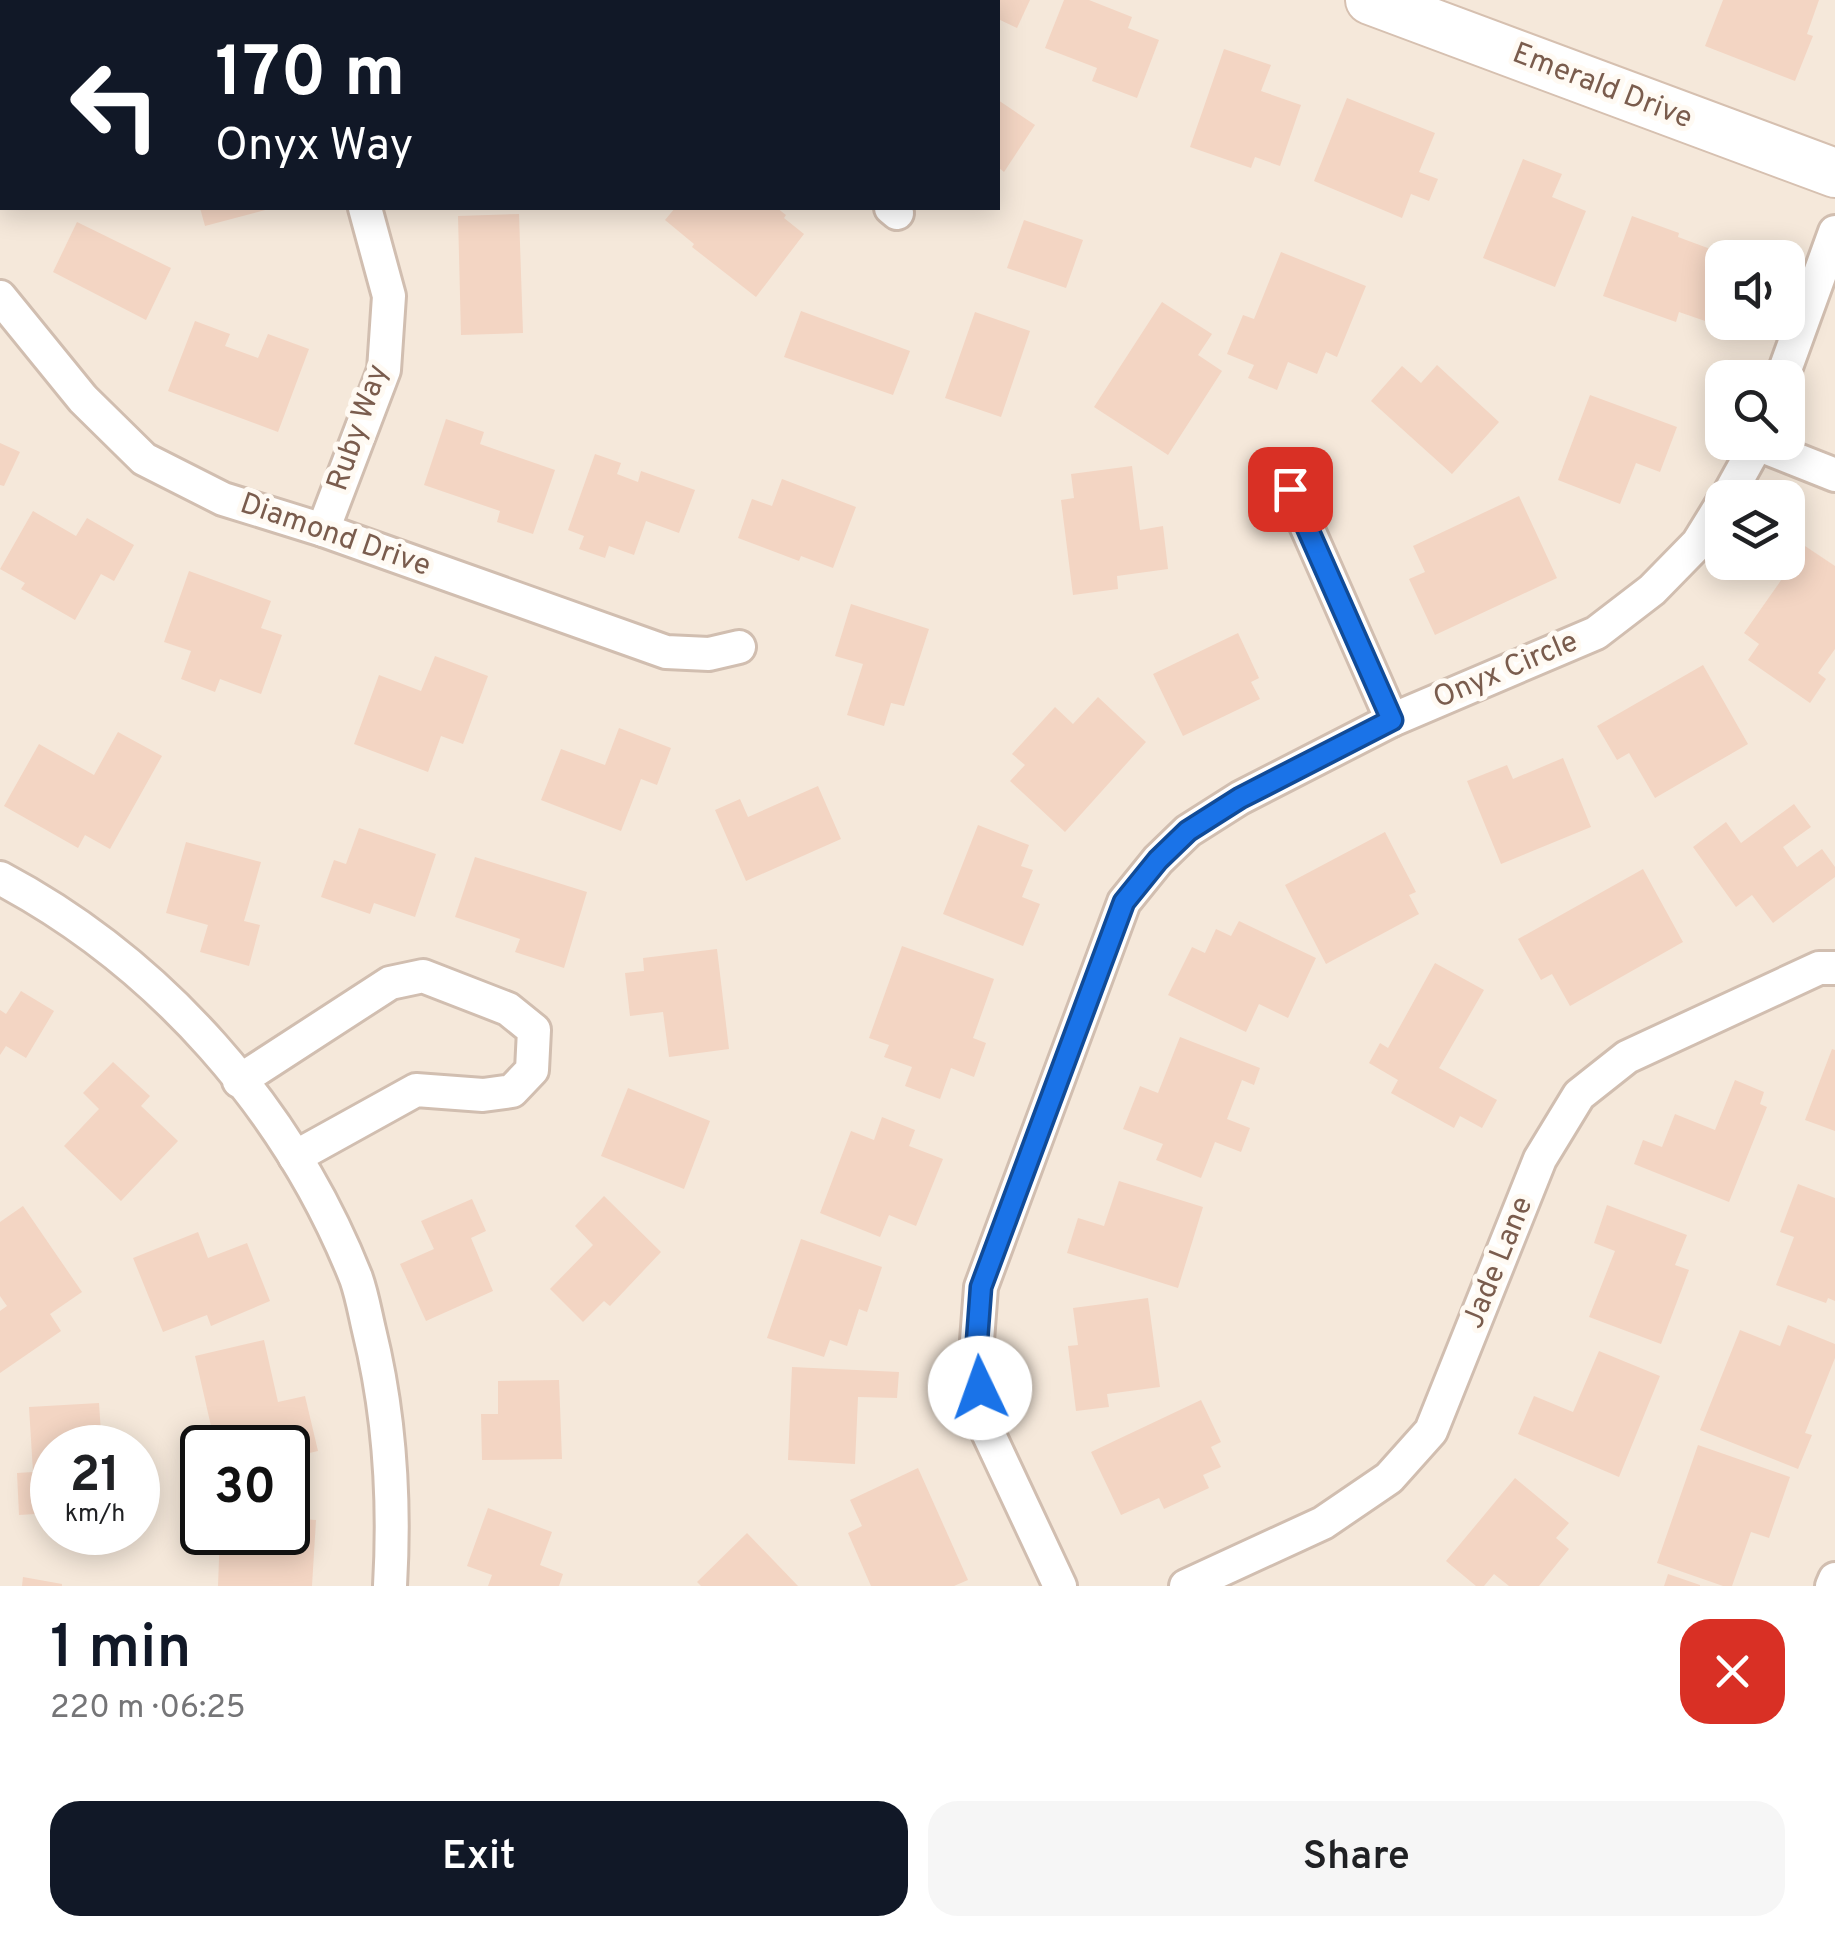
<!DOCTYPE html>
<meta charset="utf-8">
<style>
:root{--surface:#fff;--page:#f6f6f6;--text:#202124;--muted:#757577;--accent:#111827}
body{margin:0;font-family:Overpass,sans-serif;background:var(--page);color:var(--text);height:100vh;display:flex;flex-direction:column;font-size:38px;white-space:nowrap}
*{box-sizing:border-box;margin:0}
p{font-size:32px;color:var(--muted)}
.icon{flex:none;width:55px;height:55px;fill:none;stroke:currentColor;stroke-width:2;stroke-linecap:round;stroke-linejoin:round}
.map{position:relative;height:1586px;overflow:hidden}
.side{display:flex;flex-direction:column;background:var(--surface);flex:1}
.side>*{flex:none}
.top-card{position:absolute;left:0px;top:0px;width:1000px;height:210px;box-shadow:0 5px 25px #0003;background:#111827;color:#fff;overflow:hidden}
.buttons{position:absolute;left:1705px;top:240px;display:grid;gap:20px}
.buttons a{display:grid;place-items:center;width:100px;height:100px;border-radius:20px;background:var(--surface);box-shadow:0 5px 25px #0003;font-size:50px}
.speed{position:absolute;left:30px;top:1425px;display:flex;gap:20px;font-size:50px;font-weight:700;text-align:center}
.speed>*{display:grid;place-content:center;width:130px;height:130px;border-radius:50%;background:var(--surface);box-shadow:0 5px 25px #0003;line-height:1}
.speed small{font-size:25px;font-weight:400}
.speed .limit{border:5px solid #111;border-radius:15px;background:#fff;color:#111}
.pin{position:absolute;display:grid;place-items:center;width:85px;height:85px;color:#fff;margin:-42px;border-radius:20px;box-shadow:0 5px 15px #0006}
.me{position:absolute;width:110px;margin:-55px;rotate:357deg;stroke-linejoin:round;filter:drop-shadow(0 0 8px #0008)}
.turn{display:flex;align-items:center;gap:35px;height:210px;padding:0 50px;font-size:45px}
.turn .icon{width:130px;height:130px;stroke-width:2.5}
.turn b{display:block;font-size:70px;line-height:85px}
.round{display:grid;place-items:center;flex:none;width:105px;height:105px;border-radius:30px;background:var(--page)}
.headline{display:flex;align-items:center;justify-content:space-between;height:170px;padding:0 50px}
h1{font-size:60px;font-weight:600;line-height:75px;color:var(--accent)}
.primary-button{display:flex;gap:20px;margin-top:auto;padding:20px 50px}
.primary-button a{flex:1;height:115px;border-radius:30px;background:var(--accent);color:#fff;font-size:40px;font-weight:600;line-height:115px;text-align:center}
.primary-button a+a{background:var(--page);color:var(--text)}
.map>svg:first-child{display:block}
</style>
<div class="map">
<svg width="1835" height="1586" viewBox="0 0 1835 1586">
<rect width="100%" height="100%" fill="#fdf6ec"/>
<path fill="#f5e8da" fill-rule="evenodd" d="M0,0H1835V1586H0ZM2,2H998V208H2ZM1722,258H1788V322H1722ZM1722,378H1788V442H1722ZM1722,498H1788V562H1722ZM52,1448H138V1532H52ZM202,1448H288V1532H202Z"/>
<g fill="#f3d5c3">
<path d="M998,0H1030L1017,28L998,19Z"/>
<path d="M1064,0H1089L1132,17L1128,28L1159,40L1137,98L1092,81L1097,68L1045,48Z"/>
<path d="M1723,0H1819L1807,34L1813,36L1795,81L1705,46Z"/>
<path d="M1224,49L1271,65L1261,91L1301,105L1280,166L1255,157L1251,168L1190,147Z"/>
<path d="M1347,98L1435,133L1419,172L1438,179L1429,201L1411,194L1402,218L1314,181Z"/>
<path d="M998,100L1035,125L1004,172L998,167Z"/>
<path d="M1523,159L1562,174L1552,197L1586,211L1555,287L1483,258Z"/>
<path d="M200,208H268L269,209L205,226Z"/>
<path d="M675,208H777L786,215L784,218L804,234L756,297L692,247L694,244L665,220Z"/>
<path d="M519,214L523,333L461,335L458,216Z"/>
<path d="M1632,216L1679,233L1678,237L1732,257L1722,258V290L1711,323L1679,312L1676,322L1603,296Z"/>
<path d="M1024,220L1083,240L1066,288L1007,268Z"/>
<path d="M77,222L171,268L146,320L53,272Z"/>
<path d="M1281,252L1366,286L1337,357L1326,352L1317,374L1288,362L1277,390L1248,378L1254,365L1227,354L1243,315L1254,319Z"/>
<path d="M1162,302L1212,334L1198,355L1222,371L1168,455L1094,407Z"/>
<path d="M801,311L910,351L893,395L784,357Z"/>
<path d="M975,312L1030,331L1001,417L945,398Z"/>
<path d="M195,321L230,334L225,346L258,358L268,334L309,349L278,432L168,391Z"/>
<path d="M1437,365L1499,422L1452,474L1371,401L1402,366L1421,383Z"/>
<path d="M1590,395L1677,427L1660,472L1636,463L1620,504L1558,480Z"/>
<path d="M446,419L484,432L480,444L555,470L533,534L497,522L500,511L424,485Z"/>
<path d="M0,443L20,452L4,486L0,485Z"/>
<path d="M595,454L621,463L617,474L638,482L641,471L695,490L679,533L646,521L634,555L609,546L605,558L579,549L584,536L568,530Z"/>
<path d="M1132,466L1140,530L1163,526L1168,569L1117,576L1118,589L1073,595L1061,500L1074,498L1071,474Z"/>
<path d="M782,479L856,507L833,568L801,556L799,561L738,538L752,499L772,506Z"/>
<path d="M1519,496L1557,578L1435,635L1409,579L1425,572L1413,546Z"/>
<path d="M33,511L76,536L87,518L134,545L114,581L101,574L75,620L21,589L25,583L0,569Z"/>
<path d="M1805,546L1835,566V649L1818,673L1826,679L1810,703L1748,660L1759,644L1744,633Z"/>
<path d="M189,571L271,601L261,628L282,635L261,694L220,679L215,692L181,679L191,651L164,642Z"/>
<path d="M851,604L929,629L904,706L891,703L884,726L847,715L863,664L835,656Z"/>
<path d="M1238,633L1259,678L1251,682L1260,699L1183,736L1153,674Z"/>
<path d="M435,656L488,676L463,744L441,736L428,772L354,744L379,675L421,691Z"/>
<path d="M1703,665L1748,744L1655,798L1629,753L1617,760L1597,726Z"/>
<path d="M1098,697L1146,742L1065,832L1010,781L1025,765L1012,754L1055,707L1073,724Z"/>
<path d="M619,728L671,748L657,785L641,779L621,831L541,800L561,749L605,765Z"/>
<path d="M118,732L162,756L110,849L85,835L78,848L4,806L39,744L94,775Z"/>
<path d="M1563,758L1591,827L1501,864L1467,781L1507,765L1513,779Z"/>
<path d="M818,786L841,839L746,881L715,810L740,799L748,817Z"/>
<path d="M1794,804L1811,827L1783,847L1797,867L1822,849L1835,867V877L1773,923L1752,895L1736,907L1693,847L1726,822L1741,843Z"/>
<path d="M978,825L1029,845L1021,866L1033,870L1022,897L1040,904L1023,946L943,914Z"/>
<path d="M359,828L436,854L415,917L374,903L370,914L321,897L334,860L346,864Z"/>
<path d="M1385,832L1416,892L1409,895L1419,914L1326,964L1285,885Z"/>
<path d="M186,842L261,862L244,921L260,925L249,966L200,952L208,925L166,913Z"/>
<path d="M475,857L587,892L564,968L515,952L520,939L455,917Z"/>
<path d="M1643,869L1683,942L1570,1006L1552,974L1541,980L1518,939Z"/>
<path d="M1239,921L1316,958L1288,1018L1259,1004L1246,1032L1168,995L1192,947L1205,953L1216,929L1231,936Z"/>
<path d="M902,946L994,979L973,1038L986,1043L974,1077L951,1068L940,1099L905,1086L912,1067L884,1057L889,1045L869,1038Z"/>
<path d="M717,949L729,1049L669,1057L663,1012L630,1016L625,973L644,971L643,958Z"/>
<path d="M1435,963L1484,990L1439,1068L1497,1100L1482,1128L1460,1116L1454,1128L1391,1093L1398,1080L1369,1063L1380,1043L1388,1048Z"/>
<path d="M21,991L54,1011L26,1058L6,1046L0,1055V1010L6,1014Z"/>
<path d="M1180,1037L1260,1068L1254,1085L1242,1080L1227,1119L1250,1128L1241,1152L1215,1142L1201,1178L1156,1160L1163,1144L1123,1129L1140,1086L1158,1093Z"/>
<path d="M1832,1049L1835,1050V1131L1805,1120Z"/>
<path d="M113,1062L150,1096L141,1106L178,1141L121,1201L64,1146L99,1109L83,1093Z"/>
<path d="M1735,1080L1764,1092L1760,1104L1767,1107L1729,1202L1634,1164L1643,1140L1662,1147L1675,1114L1715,1130Z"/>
<path d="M628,1088L710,1121L684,1189L601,1156Z"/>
<path d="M882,1117L915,1130L909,1146L943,1159L916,1226L889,1215L880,1237L820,1213L851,1131L874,1140Z"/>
<path d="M1119,1181L1203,1207L1178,1288L1067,1253L1078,1218L1104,1226Z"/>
<path d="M1798,1184L1835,1198V1301L1828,1298L1826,1303L1776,1285L1794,1237L1780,1232Z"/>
<path d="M604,1196L661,1252L610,1306L604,1301L583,1322L550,1289L593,1245L575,1226Z"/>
<path d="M472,1199L486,1231L471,1238L493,1291L426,1321L400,1264L434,1249L421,1221Z"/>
<path d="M1607,1205L1687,1235L1675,1265L1689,1270L1661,1344L1589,1317L1615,1251L1594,1243Z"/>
<path d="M23,1206L82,1292L50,1314L61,1331L0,1373V1311L7,1306L0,1296V1222Z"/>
<path d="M198,1232L208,1258L247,1243L270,1301L211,1326L207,1315L163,1332L133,1258Z"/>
<path d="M801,1239L882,1267L867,1312L859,1309L847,1346L830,1340L824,1357L767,1338Z"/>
<path d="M1148,1298L1160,1387L1107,1394L1109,1407L1076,1411L1068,1346L1078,1345L1073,1308Z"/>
<path d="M1788,1325L1835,1344V1358L1805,1433L1812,1435L1798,1469L1700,1430L1740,1330L1780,1346Z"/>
<path d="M264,1340L278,1402L305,1396L318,1451L288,1458V1448H216L195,1356Z"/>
<path d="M1599,1351L1660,1376L1619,1477L1518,1434L1534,1396L1573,1412Z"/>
<path d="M792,1367L899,1372L897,1398L858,1397L855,1464L788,1460Z"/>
<path d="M559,1380L562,1459L482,1460L481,1414H498V1381Z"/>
<path d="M1201,1400L1221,1442L1211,1447L1221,1467L1203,1475L1209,1488L1164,1509L1159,1498L1121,1515L1091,1452Z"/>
<path d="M99,1403L102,1448H52V1513L19,1515L17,1473L33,1472L29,1407Z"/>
<path d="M1698,1445L1790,1477L1769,1538L1751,1532L1732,1586H1723L1657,1563Z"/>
<path d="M918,1468L968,1580L954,1586H871L848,1533L862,1526L850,1500Z"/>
<path d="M1515,1478L1569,1523L1556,1538L1569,1549L1539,1586H1509L1494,1574L1484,1586H1476L1446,1561Z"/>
<path d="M488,1508L552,1532L540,1565L563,1574L559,1586H488L492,1575L467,1566Z"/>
<path d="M288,1518L316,1520L312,1586H218L220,1532H288Z"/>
<path d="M747,1533L798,1586H701L697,1582Z"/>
<path d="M1668,1574L1700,1585V1586H1664Z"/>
<path d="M23,1577L62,1584V1586H22Z"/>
</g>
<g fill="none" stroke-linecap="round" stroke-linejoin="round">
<defs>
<g id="street">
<path d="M320,0V2"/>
<path d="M725,0L726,2"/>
<path d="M891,208L897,213"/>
<path d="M0,297L83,399L144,459L223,499L323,530L666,652L709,654L739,647"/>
<path d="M1782,378L1835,232"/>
<path d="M1757,444L1835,475"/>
<path d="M1290,489L1392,720"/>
<path d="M1727,498L1758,442"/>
<path d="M323,530L384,370L389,296L365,208"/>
<path d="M0,878C160,963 289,1109 356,1278C362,1295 365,1313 369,1330C390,1415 395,1499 390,1586"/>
<path d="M239,1081L390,983L423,976L508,1009L534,1030L532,1070L512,1091L483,1095L416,1090L295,1157"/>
<path d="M1060,1586L983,1422L976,1354L981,1287L1124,902L1158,860L1188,831L1240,798L1392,720L1596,633L1652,590L1698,543L1722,504"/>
<path d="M1186,1586L1323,1523L1389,1478L1431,1431L1540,1159L1579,1095L1627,1057L1819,968H1835"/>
<path d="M1832,1586L1835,1579"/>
</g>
<path id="secondary" d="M1370,0L1835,173"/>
</defs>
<use href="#street" stroke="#d1beb0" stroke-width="38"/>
<use href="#secondary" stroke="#d6c0b0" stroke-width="52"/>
<use href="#street" stroke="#fff" stroke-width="32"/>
<use href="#secondary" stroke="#fff" stroke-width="48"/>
</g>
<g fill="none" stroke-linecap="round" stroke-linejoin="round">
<defs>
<path id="route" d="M980,1388L976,1354L981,1287L1124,902L1158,860L1188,831L1240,798L1392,720L1290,489"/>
</defs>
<use href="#route" stroke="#114b97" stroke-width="25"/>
<use href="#route" stroke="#1a73e8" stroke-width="18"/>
</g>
<g text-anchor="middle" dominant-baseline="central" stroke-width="10" stroke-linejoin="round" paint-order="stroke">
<g font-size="30" fill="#7a5c4d" stroke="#fffaf3">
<text transform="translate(1602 87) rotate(21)">Emerald Drive</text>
<text transform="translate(359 428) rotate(-71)">Ruby Way</text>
<text transform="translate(335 536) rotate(19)">Diamond Drive</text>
<text transform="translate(1506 671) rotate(-23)">Onyx Circle</text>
<text transform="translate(1499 1263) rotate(-68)">Jade Lane</text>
</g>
</g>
</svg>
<div class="buttons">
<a><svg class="icon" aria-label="sound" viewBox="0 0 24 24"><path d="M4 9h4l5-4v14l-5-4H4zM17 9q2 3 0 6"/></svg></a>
<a><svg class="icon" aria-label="search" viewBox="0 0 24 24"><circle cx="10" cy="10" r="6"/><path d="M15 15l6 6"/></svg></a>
<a><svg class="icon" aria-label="layers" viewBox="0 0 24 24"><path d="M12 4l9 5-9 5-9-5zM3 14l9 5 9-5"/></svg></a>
</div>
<div class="speed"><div>21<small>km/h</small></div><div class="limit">30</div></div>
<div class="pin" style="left:1290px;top:489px;background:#d93025"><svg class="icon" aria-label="arrive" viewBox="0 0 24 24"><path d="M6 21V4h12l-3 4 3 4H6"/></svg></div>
<svg class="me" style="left:980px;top:1388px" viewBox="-20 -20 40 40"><circle r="19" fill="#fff"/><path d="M0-13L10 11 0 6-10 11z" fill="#1a73e8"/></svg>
<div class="top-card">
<div class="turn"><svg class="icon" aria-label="left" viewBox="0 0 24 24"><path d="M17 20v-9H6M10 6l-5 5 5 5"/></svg><div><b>170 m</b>Onyx Way</div></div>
</div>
</div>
<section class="side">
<div class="headline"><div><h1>1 min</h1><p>220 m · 06:25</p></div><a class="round" style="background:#d93025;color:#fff"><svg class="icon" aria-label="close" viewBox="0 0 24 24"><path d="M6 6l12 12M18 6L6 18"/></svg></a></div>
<div class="primary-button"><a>Exit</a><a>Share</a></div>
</section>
